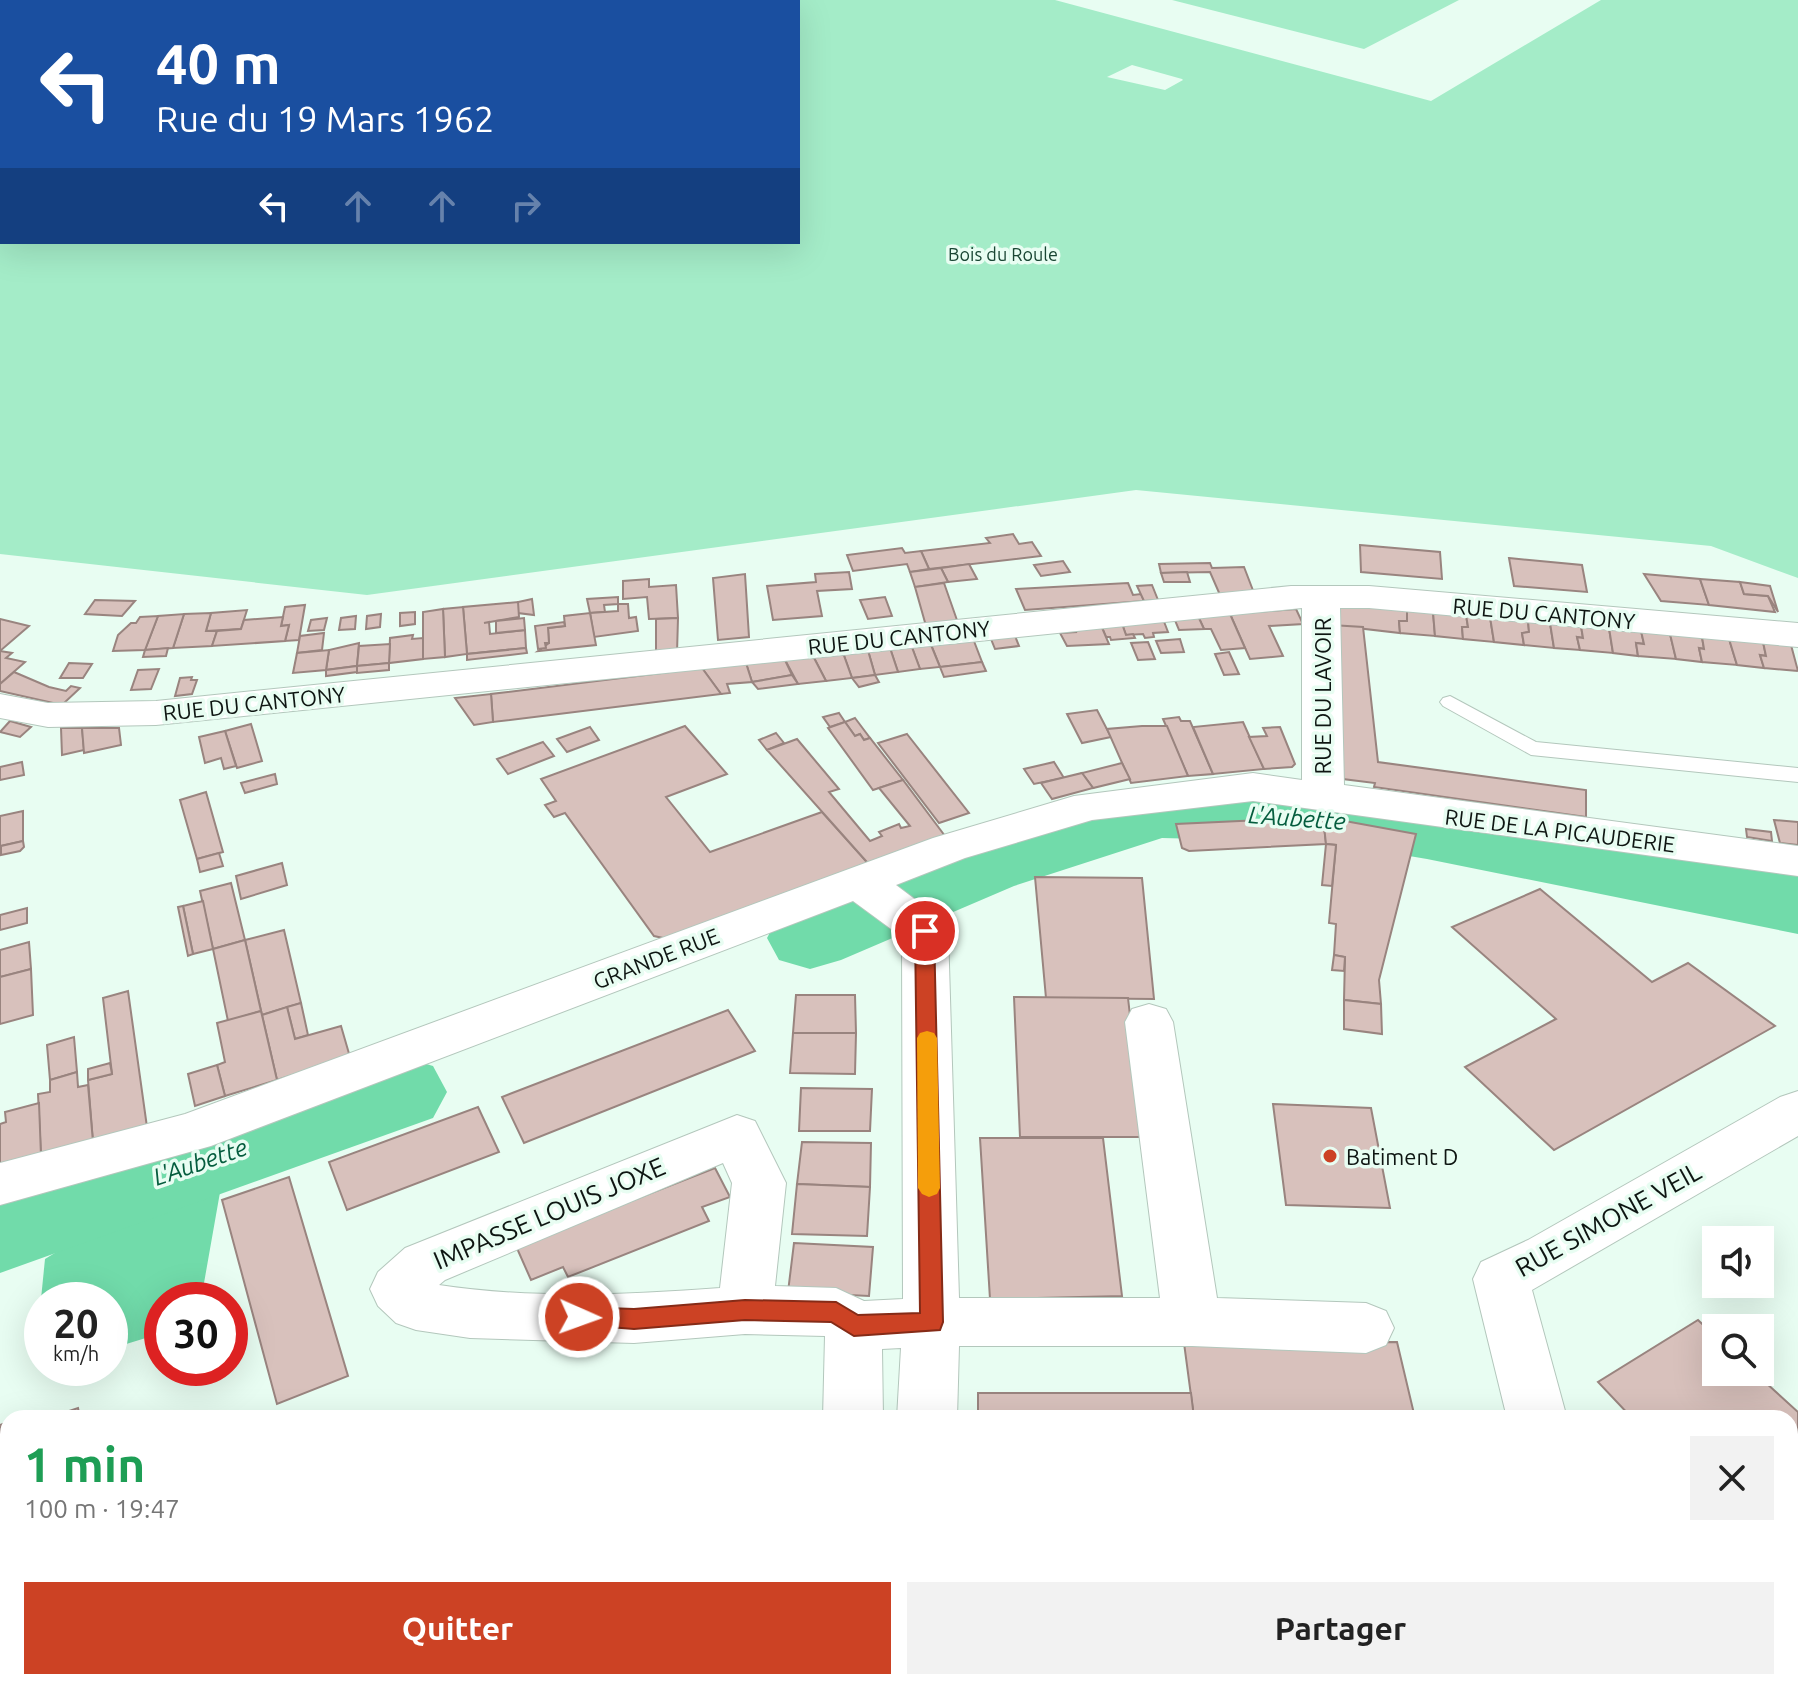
<!DOCTYPE html>
<html lang="fr">
<meta charset="utf-8">
<style>
:root{--surface:#fff;--page:#f2f2f2;--text:#222;--muted:#767676;--accent:#cc4224}
body{margin:0;font-family:Ubuntu,sans-serif;background:var(--page);color:var(--text);height:100vh;display:flex;flex-direction:column;font-size:30px;white-space:nowrap}
*{box-sizing:border-box;margin:0}
p{font-size:26px;color:var(--muted)}
.icon{flex:none;width:44px;height:44px;fill:none;stroke:currentColor;stroke-width:2;stroke-linecap:round;stroke-linejoin:round}
.map{position:relative;flex:1;overflow:hidden}
.sheet{position:absolute;left:0px;top:1410px;width:1798px;height:280px;display:flex;flex-direction:column;background:var(--surface);border-radius:24px 24px 0 0;box-shadow:0 8px 32px #0002}
.sheet>*{flex:none}
.banner{position:absolute;left:0px;top:0px;width:800px;height:244px;box-shadow:0 8px 32px #0002;background:#1a4fa0;color:#fff;overflow:hidden}
.buttons{position:absolute;left:1702px;top:1226px;display:grid;gap:16px}
.buttons a{display:grid;place-items:center;width:72px;height:72px;border-radius:0px;background:var(--surface);box-shadow:0 8px 32px #0002;font-size:40px}
.speed{position:absolute;left:24px;top:1282px;display:flex;gap:16px;font-size:40px;font-weight:700;text-align:center}
.speed>*{display:grid;place-content:center;width:104px;height:104px;border-radius:50%;background:var(--surface);box-shadow:0 8px 32px #0002;line-height:1}
.speed small{font-size:20px;font-weight:400}
.speed .limit{border:12px solid #d22;background:#fff;color:#111}
.pin{position:absolute;display:grid;place-items:center;width:68px;height:68px;color:#fff;margin:-34px;border:4px solid #fff;border-radius:50%;box-shadow:0 2px 8px #0007}
.me{position:absolute;width:88px;margin:-44px;rotate:92deg;stroke-linejoin:round;filter:drop-shadow(0 0 6px #0008)}
.turn{display:flex;align-items:center;gap:28px;height:168px;padding:0 24px;font-size:36px}
.turn .icon{width:104px;height:104px;stroke-width:2.5}
.turn b{display:block;font-size:56px;line-height:68px}
.lanes{display:flex;align-items:center;height:76px;padding:0 24px;background:#0003;justify-content:center;gap:40px;direction:ltr}
.lanes .off{opacity:.35}
.round{display:grid;place-items:center;flex:none;width:84px;height:84px;border-radius:0px;background:var(--page)}
.summary{display:flex;align-items:center;justify-content:space-between;height:136px;padding:0 24px}
h1{font-size:48px;font-weight:700;line-height:60px;color:#1e9e55}
.cta{display:flex;gap:16px;margin-top:auto;padding:16px 24px}
.cta a{flex:1;height:92px;border-radius:0px;background:var(--accent);color:#fff;font-size:32px;font-weight:700;line-height:92px;text-align:center}
.cta a+a{background:var(--page);color:var(--text)}
.map>svg:first-child{display:block}
</style>
<div class="map">
<svg width="1798" height="1690" viewBox="0 0 1798 1690">
<rect width="100%" height="100%" fill="#e8fdf2"/>
<g fill="#a4ecc8" fill-rule="evenodd">
<path d="M0,0H1055L1431,101L1601,0H1798V578L1711,546L1136,490L367,595L0,554ZM2,2H798V242H2ZM1132,65L1182,79L1183,80L1165,90L1107,77Z"/>
<path d="M1172,0H1459L1364,49Z"/>
</g>
<path fill="#71dbaa" d="M222,1181L201,1300H162V1333L110,1349V1300H42V1332L38,1329L45,1259L94,1229Z"/>
<g fill="none" stroke-linecap="round" stroke-linejoin="round">
<g fill="#71dbaa" fill-rule="evenodd">
<path d="M1158,786L1326,790L1427,805L1798,876V934L1427,859L1326,842L1162,838L1014,886L841,960L810,969L779,960L767,938L779,916L956,846Z"/>
<path d="M400,1056L433,1066L447,1092L433,1118L0,1273V1189Z"/>
</g>
</g>
<g fill="#d8c1bc" stroke="#99847f" stroke-width="2">
<path d="M1013,534L1019,544L1032,542L1041,556L929,569L921,551L990,543L986,538Z"/>
<path d="M1360,545L1440,552L1442,579L1361,572Z"/>
<path d="M902,548L905,553L921,551L929,569L910,572L907,564L853,571L847,555Z"/>
<path d="M1509,558L1582,565L1587,592L1514,586Z"/>
<path d="M1063,561L1070,572L1041,576L1034,565Z"/>
<path d="M1210,563L1212,568L1244,567L1254,593L1220,595L1210,572L1161,573L1159,564Z"/>
<path d="M969,564L977,579L948,582L941,568Z"/>
<path d="M941,568L948,582L915,587L910,572Z"/>
<path d="M849,572L852,589L817,591L822,616L773,620L767,586L816,582L815,574Z"/>
<path d="M1187,572L1190,582H1164L1161,573Z"/>
<path d="M745,574L749,637L718,640L713,578Z"/>
<path d="M1644,574L1700,579L1709,605L1661,601Z"/>
<path d="M649,579V587L676,585L678,618L649,619L647,597L623,599V581Z"/>
<path d="M1700,579L1740,582L1744,594L1768,596L1775,612L1709,605Z"/>
<path d="M1740,582L1770,586L1778,612L1768,596L1744,594Z"/>
<path d="M944,583L958,623L926,626L915,587Z"/>
<path d="M1128,583L1133,595L1141,594L1144,601L1025,610L1016,589Z"/>
<path d="M1152,585L1158,600L1144,601L1137,586Z"/>
<path d="M618,597V604L604,605L605,612L590,613L587,599Z"/>
<path d="M885,597L892,616L868,619L860,600Z"/>
<path d="M532,599L534,615L518,613V602Z"/>
<path d="M95,600L135,601L122,616L85,614Z"/>
<path d="M518,602L519,617L484,623L489,622L490,634L525,630L526,648L467,654L463,607Z"/>
<path d="M618,604H628L629,618L636,617L638,631L594,637L590,613L618,611Z"/>
<path d="M1348,604L1407,609V621H1399L1400,633L1331,625L1330,613Z"/>
<path d="M305,605L299,640L285,641L289,625L281,626L285,607Z"/>
<path d="M463,607L467,654L445,657L443,609Z"/>
<path d="M443,609L445,657L423,659V612Z"/>
<path d="M1296,609L1303,624L1269,626L1283,656L1250,659L1230,614Z"/>
<path d="M1407,609L1433,612L1435,636L1400,633L1399,621H1407Z"/>
<path d="M247,610L241,629L206,631L211,613Z"/>
<path d="M415,612V624L400,626V613Z"/>
<path d="M1433,612L1466,615L1468,627H1462L1463,639L1435,636Z"/>
<path d="M211,613L206,631H217L212,646L173,648L184,614Z"/>
<path d="M590,613L596,645L538,651L549,643L548,628L565,626L564,616Z"/>
<path d="M184,614L173,648L145,650L158,616Z"/>
<path d="M381,614L380,627L366,629L367,616Z"/>
<path d="M1230,614L1245,648L1221,650L1211,629H1204L1198,616Z"/>
<path d="M1466,615L1490,617L1494,642L1463,639L1462,627H1468Z"/>
<path d="M158,616L145,650L113,651L118,635L131,623H136L140,617Z"/>
<path d="M356,616L355,629L339,630L341,618Z"/>
<path d="M1198,616L1204,629L1179,630L1174,618Z"/>
<path d="M283,617L281,626L289,625L285,641L212,646L217,631L241,629L244,620Z"/>
<path d="M1490,617L1528,621L1529,632L1522,633L1524,645L1494,642Z"/>
<path d="M327,618L324,630L308,631L311,620Z"/>
<path d="M524,618L525,630L496,633V621Z"/>
<path d="M678,618L677,653L656,655V619Z"/>
<path d="M0,619L29,626L0,651Z"/>
<path d="M1163,619L1168,632L1153,633L1154,637L1145,638L1143,634L1126,635L1121,621Z"/>
<path d="M1121,621L1126,635L1133,634L1135,638L1111,640L1110,637H1106L1100,623Z"/>
<path d="M1528,621L1550,623L1554,648L1524,645L1522,633L1529,632Z"/>
<path d="M564,622L565,626L548,628L549,643H545L546,648L538,649L535,626Z"/>
<path d="M1100,623L1109,644L1067,646L1060,633L1076,632L1074,625Z"/>
<path d="M1550,623L1581,626L1583,638L1577,637L1580,650L1554,648Z"/>
<path d="M1331,625L1363,627L1378,762L1586,790V817L1374,787L1375,783L1343,779Z"/>
<path d="M1581,626L1609,628L1613,653L1580,650L1577,637L1583,638Z"/>
<path d="M1609,628L1641,631L1644,644L1636,643L1638,656L1613,653Z"/>
<path d="M1013,631L1019,646L995,649L989,634Z"/>
<path d="M1641,631L1670,634L1676,659L1638,656L1636,643L1644,644Z"/>
<path d="M324,633L322,650L297,653L300,636Z"/>
<path d="M1670,634L1702,637L1704,649L1699,648L1702,662L1676,659Z"/>
<path d="M413,635L412,639L423,638V659L389,663L390,638Z"/>
<path d="M972,636L982,662L940,667L929,640Z"/>
<path d="M1702,637L1729,639L1737,665L1702,662L1699,648L1704,649Z"/>
<path d="M1180,639L1184,652L1161,653L1156,641Z"/>
<path d="M1729,639L1763,642L1766,656L1760,655L1764,668L1737,665Z"/>
<path d="M929,640L940,667L920,669L910,642Z"/>
<path d="M910,642L920,669L898,672L889,645Z"/>
<path d="M1148,642L1155,659L1138,660L1131,643Z"/>
<path d="M1763,642L1791,645L1798,671L1764,668L1760,655L1766,656Z"/>
<path d="M359,643L357,666L326,670L329,650Z"/>
<path d="M390,644L389,663L357,666L359,646Z"/>
<path d="M889,645L898,672L875,675L867,647Z"/>
<path d="M867,647L875,675L852,678L842,650Z"/>
<path d="M168,648L166,656L143,657L145,650Z"/>
<path d="M526,648L527,653L467,660V654Z"/>
<path d="M329,650L326,670L293,673L297,653Z"/>
<path d="M842,650L852,678L826,681L812,654Z"/>
<path d="M0,651L12,653L6,658L25,662L0,684Z"/>
<path d="M1229,652L1239,674L1224,675L1215,654Z"/>
<path d="M812,654L826,681L798,684L784,658Z"/>
<path d="M784,658L792,675L752,682L746,663Z"/>
<path d="M982,662L986,671L944,677L940,667Z"/>
<path d="M69,663L92,664L83,678H60Z"/>
<path d="M389,663V670L357,673V666Z"/>
<path d="M746,663L752,682L727,684L730,693L721,694L702,668Z"/>
<path d="M357,666V672L326,676V670Z"/>
<path d="M702,668L721,694L493,722L491,694Z"/>
<path d="M159,669L151,689L131,690L138,670Z"/>
<path d="M14,672L49,687L66,691L71,686L80,688L62,705L0,691V684Z"/>
<path d="M792,675L798,684L758,689L752,682Z"/>
<path d="M875,675L879,682L859,687L852,678Z"/>
<path d="M192,677L191,680H197L192,694L175,696L180,678Z"/>
<path d="M491,694L493,722L474,725L455,698Z"/>
<path d="M1097,710L1111,737L1082,743L1067,714Z"/>
<path d="M839,713L845,722L830,727L823,717Z"/>
<path d="M1179,717L1181,721H1190L1213,774L1188,776L1163,719Z"/>
<path d="M855,718L870,738L864,740L860,734L855,736L845,722Z"/>
<path d="M10,721L31,727L20,737L0,732Z"/>
<path d="M845,722L855,736L860,734L864,740L870,738L903,780L873,790L828,728Z"/>
<path d="M1243,722L1264,769L1213,774L1193,727Z"/>
<path d="M251,724L262,761L237,768L225,731Z"/>
<path d="M685,726L727,774L666,797L710,852L822,812L874,870L677,941L654,936L565,813L554,817L545,805L556,801L541,779Z"/>
<path d="M1142,726H1167L1188,776L1131,783L1107,729Z"/>
<path d="M590,727L599,740L567,752L557,739Z"/>
<path d="M1280,727L1295,764L1292,767L1264,769L1249,737L1267,736L1263,728Z"/>
<path d="M61,728H82L84,750L62,755Z"/>
<path d="M82,728H119L121,745L84,753Z"/>
<path d="M225,731L236,766L224,769L221,758L205,763L199,737Z"/>
<path d="M776,733L784,743L767,750L759,740Z"/>
<path d="M907,734L969,813L939,823L878,743Z"/>
<path d="M797,739L839,789L829,792L870,841L882,836L879,832L899,824L901,828L910,826L879,788L903,780L948,840L874,870L767,750Z"/>
<path d="M543,742L554,756L508,774L497,759Z"/>
<path d="M22,762L24,775L0,780V767Z"/>
<path d="M1054,762L1064,778L1034,784L1024,769Z"/>
<path d="M1122,763L1130,779L1093,788L1082,773Z"/>
<path d="M1082,773L1093,788L1052,799L1041,783Z"/>
<path d="M275,774L277,784L245,793L241,783Z"/>
<path d="M206,792L223,852L197,859L180,800Z"/>
<path d="M23,811V841L0,846V816Z"/>
<path d="M1323,817L1326,844L1189,851L1182,848L1176,824Z"/>
<path d="M1323,817L1416,834L1379,980L1381,1004L1344,1000L1345,957L1334,955L1336,924L1329,923L1336,845L1326,844Z"/>
<path d="M1774,820L1798,822V845L1780,843Z"/>
<path d="M1746,829L1771,832L1772,841L1747,837Z"/>
<path d="M23,841L24,847L20,851L1,855V846Z"/>
<path d="M1326,844L1336,845L1332,886L1322,885Z"/>
<path d="M219,853L223,866L200,872L197,859Z"/>
<path d="M282,863L287,885L241,899L236,876Z"/>
<path d="M1035,877L1142,878L1154,999L1046,998Z"/>
<path d="M231,883L245,940L213,949L200,891Z"/>
<path d="M1540,889L1652,982L1688,963L1775,1026L1554,1150L1465,1067L1556,1019L1452,927Z"/>
<path d="M203,901L213,949L193,954L183,906Z"/>
<path d="M183,906L193,954L188,956L178,907Z"/>
<path d="M27,908V923L0,930V915Z"/>
<path d="M284,930L301,1003L262,1015L245,940Z"/>
<path d="M245,940L261,1011L228,1021L213,949Z"/>
<path d="M29,942L31,969L0,977V950Z"/>
<path d="M1334,955L1345,957L1344,971L1332,970Z"/>
<path d="M31,969L33,1015L0,1024V977Z"/>
<path d="M128,991L147,1127L93,1142L88,1080L112,1074L103,998Z"/>
<path d="M796,995H855L856,1033H793Z"/>
<path d="M1014,997L1128,998L1144,1137H1020Z"/>
<path d="M1344,1000L1381,1004L1382,1034L1344,1029Z"/>
<path d="M301,1003L308,1035L295,1039L287,1007Z"/>
<path d="M287,1007L295,1039L341,1026L350,1057L277,1080L262,1015Z"/>
<path d="M728,1010L755,1051L524,1143L502,1097Z"/>
<path d="M261,1011L277,1080L225,1096L217,1065L225,1062L217,1023Z"/>
<path d="M793,1033H856L855,1074L790,1073Z"/>
<path d="M74,1037L77,1072L50,1080L47,1045Z"/>
<path d="M110,1063L112,1074L88,1080V1069Z"/>
<path d="M217,1065L225,1096L195,1106L188,1074Z"/>
<path d="M77,1072L78,1087L88,1085L93,1142L41,1156L38,1094L50,1092V1080Z"/>
<path d="M801,1088L872,1089L870,1131H799Z"/>
<path d="M39,1103L41,1156L0,1167V1124L6,1122L5,1112Z"/>
<path d="M1273,1104L1371,1108L1390,1208L1286,1205Z"/>
<path d="M478,1107L499,1152L347,1210L329,1162Z"/>
<path d="M980,1138H1103L1122,1296L990,1299Z"/>
<path d="M802,1142L871,1143L870,1187L797,1184Z"/>
<path d="M715,1168L730,1197L702,1207L709,1221L568,1277L563,1267L531,1280L516,1246Z"/>
<path d="M289,1177L348,1376L277,1404L222,1200Z"/>
<path d="M797,1184L870,1187L867,1236L792,1234Z"/>
<path d="M794,1243L873,1247L869,1296L788,1292Z"/>
<path d="M1698,1320L1716,1337V1372H1754L1798,1412V1588L1790,1580V1418H1632L1598,1382Z"/>
<path d="M1397,1342L1415,1418H1194L1184,1343Z"/>
<path d="M978,1393H1191L1194,1418H978Z"/>
<path d="M78,1408L80,1418H48Z"/>
<path d="M8,1422V1469L0,1472V1425Z"/>
<path d="M0,1550H8L6,1630H0Z"/>
</g>
<g fill="none" stroke-linecap="round" stroke-linejoin="round">
<defs>
<path id="service" d="M1450,696L1536,742L1798,768V782L1531,755L1443,706L1440,702L1443,698Z"/>
<g id="minor">
<path d="M1291,586H1369L1798,623V647L1369,608H1340L1344,785L1798,846V876L1253,801L1092,820L965,858L896,885L941,919L948,931L959,1298H1160L1125,1022L1132,1009L1149,1004L1166,1009L1173,1022L1217,1298L1366,1303L1386,1311L1394,1328L1386,1345L1366,1353L1192,1346H959L957,1418H897L901,1348L882,1349L883,1418H823L825,1336L745,1334L634,1343L470,1338L416,1330L396,1323L378,1306L370,1289L378,1272L405,1248L737,1115L755,1121L786,1183L775,1286L836,1288L864,1301L903,1299L902,937L853,901L211,1146L0,1205V1163L185,1114L933,838L1074,796L1253,773L1302,780V608L156,725L48,727L0,718V694L48,703L156,701ZM723,1163L732,1183L720,1288C627,1295 531,1299 439,1285L445,1280Z"/>
<path d="M1798,1091V1136L1532,1290L1567,1418H1507L1473,1279L1481,1262L1528,1240L1780,1097Z"/>
<path d="M0,1630L8,1631V1682H33L31,1687L0,1690Z"/>
<path d="M177,1682H292L295,1690H180Z"/>
<rect x="896" y="1682" width="66" height="8"/>
<path d="M1177,1682H1252L1249,1690H1174Z"/>
</g>
</defs>
<use href="#service" stroke="#b3c7bc" stroke-width="2"/>
<use href="#minor" stroke="#b3c7bc" stroke-width="2"/>
<use href="#service" fill="#fff" fill-rule="evenodd"/>
<use href="#minor" fill="#fff" fill-rule="evenodd"/>
</g>
<path fill="#cc4224" stroke="#852b17" stroke-width="2" d="M925,924L934,931L943,1322L940,1330L854,1336L831,1322L745,1320L634,1329L571,1324L567,1317L571,1310L579,1307L634,1309L745,1300L836,1302L858,1315L920,1313L915,931Z"/>
<path fill="#f59e0b" d="M927,1031L934,1033L937,1038L940,1188L937,1194L929,1197L922,1194L918,1188L917,1038L920,1033Z"/>
<circle fill="#cc4224" stroke="#e8fdf2" stroke-width="3" cx="1330" cy="1156" r="8"/>
<g text-anchor="middle" dominant-baseline="central" stroke-width="7" stroke-linejoin="round" paint-order="stroke">
<g font-size="18" fill="#194633" stroke="#e8fdf2">
<text x="1003" y="254">Bois du Roule</text>
</g>
<g font-size="22" fill="#0e1512" stroke="#e8fdf2">
<text transform="translate(1544 613) rotate(5)">RUE DU CANTONY</text>
<text transform="translate(899 637) rotate(-6)">RUE DU CANTONY</text>
<text transform="translate(1322 696) rotate(-90)">RUE DU LAVOIR</text>
<text transform="translate(254 703) rotate(-6)">RUE DU CANTONY</text>
<text transform="translate(1560 830) rotate(7)">RUE DE LA PICAUDERIE</text>
<text transform="translate(656 958) rotate(-21)">GRANDE RUE</text>
</g>
<g font-size="22" fill="#0e1512" stroke="#e8fdf2" text-anchor="start">
<text x="1346" y="1156">Batiment D</text>
</g>
<g font-size="24" font-style="italic" fill="#055d3e" stroke="#e8fdf2">
<text transform="translate(1297 818) rotate(4)">L'Aubette</text>
<text transform="translate(200 1162) rotate(-19)">L'Aubette</text>
</g>
<g font-size="26" fill="#0e1512" stroke="#e8fdf2">
<text transform="translate(549 1213) rotate(-23)">IMPASSE LOUIS JOXE</text>
<text transform="translate(1608 1219) rotate(-29)">RUE SIMONE VEIL</text>
</g>
</g>
</svg>
<div class="buttons">
<a><svg class="icon" aria-label="sound" viewBox="0 0 24 24"><path d="M4 9h4l5-4v14l-5-4H4zM17 9q2 3 0 6"/></svg></a>
<a><svg class="icon" aria-label="search" viewBox="0 0 24 24"><circle cx="10" cy="10" r="6"/><path d="M15 15l6 6"/></svg></a>
</div>
<div class="speed"><div>20<small>km/h</small></div><div class="limit">30</div></div>
<div class="pin" style="left:925px;top:931px;background:#d93025"><svg class="icon" aria-label="arrive" viewBox="0 0 24 24"><path d="M6 21V4h12l-3 4 3 4H6"/></svg></div>
<svg class="me" style="left:579px;top:1317px" viewBox="-20 -20 40 40"><circle r="17" fill="#cc4224" stroke="#fff" stroke-width="3"/><path d="M0-11L8 9 0 5-8 9z" fill="#fff"/></svg>
<div class="banner">
<div class="turn"><svg class="icon" aria-label="left" viewBox="0 0 24 24"><path d="M17 20v-9H6M10 6l-5 5 5 5"/></svg><div><b>40 m</b>Rue du 19 Mars 1962</div></div>
<div class="lanes"><svg class="icon" aria-label="left" viewBox="0 0 24 24"><path d="M17 20v-9H6M10 6l-5 5 5 5"/></svg><svg class="icon off" aria-label="ahead" viewBox="0 0 24 24"><path d="M12 20V5M6 11l6-6 6 6"/></svg><svg class="icon off" aria-label="ahead" viewBox="0 0 24 24"><path d="M12 20V5M6 11l6-6 6 6"/></svg><svg class="icon off" aria-label="right" viewBox="0 0 24 24"><path d="M7 20v-9h11M14 6l5 5-5 5"/></svg></div>
</div>
<section class="sheet">
<div class="summary"><div><h1>1 min</h1><p>100 m · 19:47</p></div><a class="round"><svg class="icon" aria-label="close" viewBox="0 0 24 24"><path d="M6 6l12 12M18 6L6 18"/></svg></a></div>
<div class="cta"><a>Quitter</a><a>Partager</a></div>
</section>
</div>
